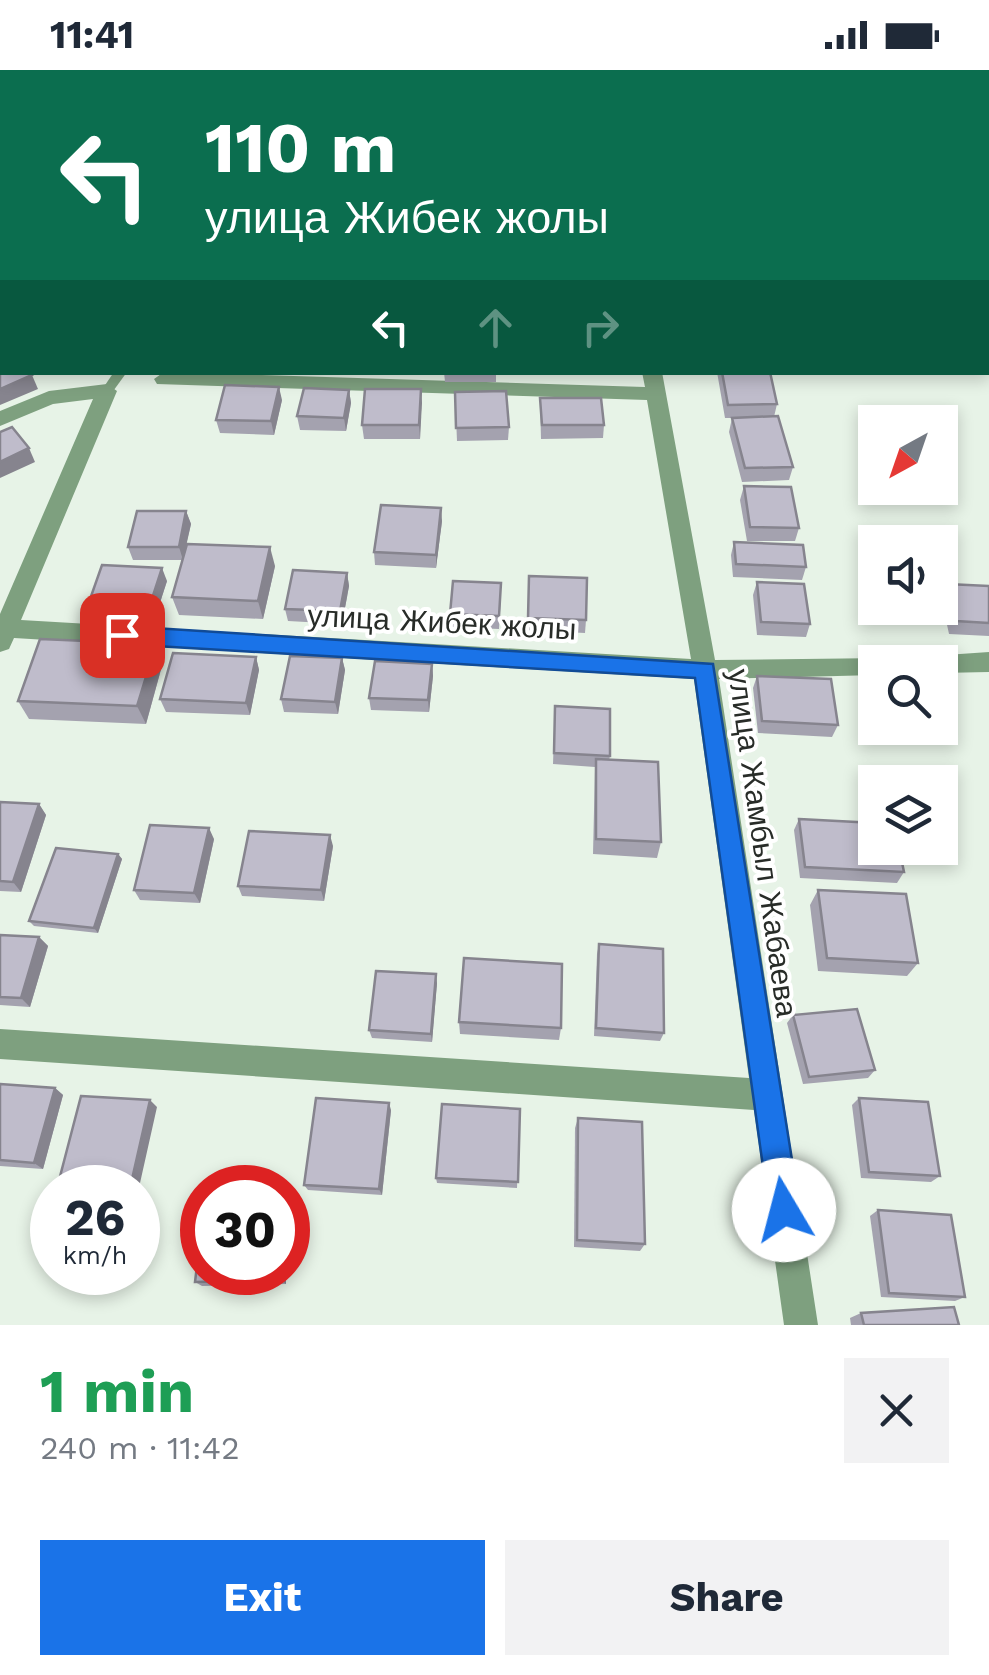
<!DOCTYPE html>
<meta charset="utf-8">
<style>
:root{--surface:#fff;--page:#f2f2f3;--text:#1f2937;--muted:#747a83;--accent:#1a73e8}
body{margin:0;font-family:"Work Sans",sans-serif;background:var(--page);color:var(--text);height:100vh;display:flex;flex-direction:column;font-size:38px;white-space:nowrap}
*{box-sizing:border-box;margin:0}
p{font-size:32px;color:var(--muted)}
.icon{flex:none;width:55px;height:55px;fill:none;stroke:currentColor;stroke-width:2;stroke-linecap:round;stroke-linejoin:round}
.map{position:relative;height:1255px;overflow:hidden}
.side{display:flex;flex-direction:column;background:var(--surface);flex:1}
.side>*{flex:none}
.hud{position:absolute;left:0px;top:0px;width:990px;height:305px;box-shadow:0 5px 15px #0003;background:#0b6e4f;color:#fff;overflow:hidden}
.needle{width:65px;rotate:220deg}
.controls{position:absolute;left:858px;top:335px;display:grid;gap:20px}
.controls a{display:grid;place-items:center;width:100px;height:100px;border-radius:0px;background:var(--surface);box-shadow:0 5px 15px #0003;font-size:50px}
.speed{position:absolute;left:30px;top:1095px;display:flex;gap:20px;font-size:50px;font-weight:700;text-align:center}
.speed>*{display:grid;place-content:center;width:130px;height:130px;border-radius:50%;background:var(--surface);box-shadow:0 5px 15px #0003;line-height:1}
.speed small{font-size:25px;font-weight:400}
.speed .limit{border:15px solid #d22;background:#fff;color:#111}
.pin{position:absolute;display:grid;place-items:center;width:85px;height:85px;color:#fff;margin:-42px;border-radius:20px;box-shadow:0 5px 15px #0006}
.me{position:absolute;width:110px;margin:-55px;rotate:352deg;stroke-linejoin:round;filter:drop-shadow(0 0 8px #0008)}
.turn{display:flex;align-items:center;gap:35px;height:210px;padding:0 40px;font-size:45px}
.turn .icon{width:130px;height:130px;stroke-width:2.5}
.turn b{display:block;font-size:70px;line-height:85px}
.lanes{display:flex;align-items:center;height:95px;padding:0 40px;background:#0003;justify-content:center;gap:50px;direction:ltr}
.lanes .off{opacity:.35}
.round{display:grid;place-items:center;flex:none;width:105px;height:105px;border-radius:0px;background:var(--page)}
.head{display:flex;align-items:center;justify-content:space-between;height:170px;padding:0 40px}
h1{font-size:60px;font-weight:700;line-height:75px;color:#1e9e55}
.primary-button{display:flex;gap:20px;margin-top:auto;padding:20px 40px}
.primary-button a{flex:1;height:115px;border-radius:0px;background:var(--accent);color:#fff;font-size:40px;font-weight:700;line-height:115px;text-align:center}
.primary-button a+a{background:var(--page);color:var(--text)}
.status{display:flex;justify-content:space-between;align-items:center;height:70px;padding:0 50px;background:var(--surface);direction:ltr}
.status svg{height:28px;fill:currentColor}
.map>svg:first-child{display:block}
</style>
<div class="status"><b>11:41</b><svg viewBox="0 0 49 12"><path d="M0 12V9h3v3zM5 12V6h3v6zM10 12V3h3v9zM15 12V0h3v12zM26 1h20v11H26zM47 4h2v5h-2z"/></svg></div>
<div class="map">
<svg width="989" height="1255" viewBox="0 0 989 1255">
<rect width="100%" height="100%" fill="#e7f3e7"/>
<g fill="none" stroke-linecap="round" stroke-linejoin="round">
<path fill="#7ea07f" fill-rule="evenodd" d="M114,302H127L111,324H103L101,321Z"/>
<g fill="#7ea07f" fill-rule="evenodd">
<path d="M76,0H91L93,2H77Z"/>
<path d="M385,0H456L458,2H384Z"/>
<path d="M636,0H652V2H637Z"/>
<path d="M164,302L645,317L642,302H662L715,590L884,588L886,592H875V605L719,609L818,1255H784L754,1040L0,989V959L749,1008L694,609L14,568L9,579L0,582V544L93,329L53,334L0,356V341L49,321L107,314L117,321L21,550L691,589L647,330L157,314L154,309Z"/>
<path d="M989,582V602L940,603V592H928L931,586Z"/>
</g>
<g fill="#123e18" fill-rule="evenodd">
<path d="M889,0H908L909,2H891Z"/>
<path d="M988,75H989V88L988,87Z"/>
<rect x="988" y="104" width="1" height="14"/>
</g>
</g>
<g fill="#a4a2af">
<path d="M980,0H989V24L988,22V2H979Z"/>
<path d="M444,302H496V312H445Z"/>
<rect x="534" y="302" width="55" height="3"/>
<path d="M717,302H770L777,334L774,347L793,397L789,410L742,412L729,362L732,348H725Z"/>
<path d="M421,319L420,369H364L362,355Z"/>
<path d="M349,320L351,333L346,361L300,360L297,346Z"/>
<path d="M455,322L509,357L508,370L457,371Z"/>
<path d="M540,328L604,355L603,368L541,369Z"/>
<path d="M282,330L274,365L220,363L216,350Z"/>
<path d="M744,416L799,458L795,471H747L740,430Z"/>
<path d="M186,441L191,454L184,483L275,496L263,549L179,545L172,527L182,490H133L128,477Z"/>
<path d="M442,451L436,498L375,495L374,482Z"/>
<path d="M734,472L806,497L802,510L733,507L731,485Z"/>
<path d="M347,503L349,516L342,554L288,551L285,539Z"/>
<path d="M529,506L586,550L585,563L527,560Z"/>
<path d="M167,511L155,548L95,545L89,532Z"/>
<path d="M757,512L810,554L806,567L757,565L753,525Z"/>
<path d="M947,514L989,516V566L949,564L941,527Z"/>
<path d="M501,526L499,559L451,557L450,544Z"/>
<path d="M156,574L163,592L146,654L29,649L18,631Z"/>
<path d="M256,587L259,600L250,645L166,642L160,629Z"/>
<path d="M342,588L345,600L338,644L284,642L281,629Z"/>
<path d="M432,594L433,606L429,642L371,640L369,628Z"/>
<path d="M757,606L838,655L832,667L758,663L753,618Z"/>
<path d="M555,636L610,686L609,690L661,772L657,788L593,784L595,697L553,694Z"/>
<path d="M0,732L39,734L46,745L21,822L0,821Z"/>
<path d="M799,749L904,802L897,813L800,808L794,760Z"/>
<path d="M214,769L200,833L140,830L134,820Z"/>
<path d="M333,776L324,831L242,826L238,816Z"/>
<path d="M118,784L122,789L98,863L34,856L29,851Z"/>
<path d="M818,820L918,893L907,906L818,901L810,835Z"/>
<path d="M0,865L39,867L48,876L30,937L0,935Z"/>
<path d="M599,874L664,963L660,971L594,966L597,884Z"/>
<path d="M437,913L432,972L372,968L369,960Z"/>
<path d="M793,945L875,1000L868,1008L803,1014L787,953Z"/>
<path d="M459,952L561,958L559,970L460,964Z"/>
<path d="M0,1014L55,1018L63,1025L43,1099L0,1096Z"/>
<path d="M859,1028L940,1106L931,1112L861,1108L852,1035Z"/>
<path d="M520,1039L517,1118L437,1113L436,1108Z"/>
<path d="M391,1040L382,1125L308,1120L304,1115Z"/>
<path d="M578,1048L645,1174L640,1181L574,1177L575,1058Z"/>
<path d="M878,1140L965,1227L955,1231L881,1227L870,1146Z"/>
<path d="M286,1202V1214L202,1216L195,1212Z"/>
<path d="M861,1243L959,1255H851L850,1248Z"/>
</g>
<g fill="#86848e">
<path d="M2,17V32L0,33V18Z"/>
<path d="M2,115V131L0,132V116Z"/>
<path d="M32,305L38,319L0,335V319Z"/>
<path d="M279,317L282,330L274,365L271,351Z"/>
<path d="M421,319L422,333L420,369L419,355Z"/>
<path d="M349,320L351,333L346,361L344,348Z"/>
<path d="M29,378L35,392L0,408V392Z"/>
<path d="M441,438L442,451L436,498V485Z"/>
<path d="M186,441L191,454L183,490L179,477Z"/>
<path d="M270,477L275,496L263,549L258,531Z"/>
<path d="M162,498L167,511L155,548L150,535Z"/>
<path d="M347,503L349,516L342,554L340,541Z"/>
<path d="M156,574L163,592L146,654L137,636Z"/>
<path d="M256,587L259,600L250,645L246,633Z"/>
<path d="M342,588L345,600L338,644L335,632Z"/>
<path d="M432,594L433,606L429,642L428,630Z"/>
<path d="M39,734L46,745L21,822L13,812Z"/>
<path d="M209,758L214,769L200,833L194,823Z"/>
<path d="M330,765L333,776L324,831L321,820Z"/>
<path d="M118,784L122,789L98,863L94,858Z"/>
<path d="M39,867L48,876L30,937L21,928Z"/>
<path d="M436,904L437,913L432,972L431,964Z"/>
<path d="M55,1018L63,1025L43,1099L34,1093Z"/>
<path d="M150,1030L157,1037L138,1122V1118H130Z"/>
<path d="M389,1033L391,1040L382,1125L379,1119Z"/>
<path d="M288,1125L292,1130L288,1189Z"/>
<path d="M282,1202H286V1214L281,1210Z"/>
</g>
<g fill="#bfbccb" stroke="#86848e" stroke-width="2.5">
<path d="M0,0L5,2H2V17L0,18Z"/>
<path d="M129,0H166L168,2H131Z"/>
<path d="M348,0H379L378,2H347Z"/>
<rect x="410" y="0" width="44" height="2"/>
<rect x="539" y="0" width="38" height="2"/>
<rect x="723" y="0" width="40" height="2"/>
<path d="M830,0H866L868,2H831Z"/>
<path d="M0,94L2,96V115L0,116Z"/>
<path d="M988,161L989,162V190H988Z"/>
<path d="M989,234V257H988V235Z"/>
<path d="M2,280V302H30L32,305L0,319V282Z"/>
<path d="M722,302H770L777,334L728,335Z"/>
<path d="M225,315L279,317L271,351L216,350Z"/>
<path d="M304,318L349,320L344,348L297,346Z"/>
<path d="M365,319H421L419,355H362Z"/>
<path d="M506,321L509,357L456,358L455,322Z"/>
<path d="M540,328H601L604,355H542Z"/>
<path d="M778,346L793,397L745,398L732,348Z"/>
<path d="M12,357L29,378L0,392V362Z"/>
<path d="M744,416L791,417L799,458L750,457Z"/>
<path d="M381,435L441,438L436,485L374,482Z"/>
<path d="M137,441H186L179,477H128Z"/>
<path d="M734,472L803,475L806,497L736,494Z"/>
<path d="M187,474L270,477L258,531L172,527Z"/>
<path d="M102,495L162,498L150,535L89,532Z"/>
<path d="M293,500L347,503L340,541L285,539Z"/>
<path d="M529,506L587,508L586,550L528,548Z"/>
<path d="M453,511L501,513L499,546L450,544Z"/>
<path d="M757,512L804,514L810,554L761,552Z"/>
<path d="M947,514L989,516V553L956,551Z"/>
<path d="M40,569L156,574L137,636L18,631Z"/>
<path d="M173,583L256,587L246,633L160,629Z"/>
<path d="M290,586L342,588L335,632L281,629Z"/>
<path d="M375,591L432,594L428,630L369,628Z"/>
<path d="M757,606L831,609L838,655L762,651Z"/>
<path d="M555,636L610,639V686L554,683Z"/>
<path d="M596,689L658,692L661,772L596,769Z"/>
<path d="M0,732L39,734L13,812L0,811Z"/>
<path d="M799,749L875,753V778H899L904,802L805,797Z"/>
<path d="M150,755L209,758L194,823L134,820Z"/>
<path d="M249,761L330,765L321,820L238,816Z"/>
<path d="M56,778L118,784L94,858L29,851Z"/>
<path d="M818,820L906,824L918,893L827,888Z"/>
<path d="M0,865L39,867L21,928L0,927Z"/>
<path d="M599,874L663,879L664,963L596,958Z"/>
<path d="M464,888L562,894L561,958L459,952Z"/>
<path d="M376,901L436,904L431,964L369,960Z"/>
<path d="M857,939L875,1000L809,1007L793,945Z"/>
<path d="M0,1014L55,1018L34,1093L0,1090Z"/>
<path d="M81,1026L150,1030L130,1118H57Z"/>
<path d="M316,1028L389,1033L379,1119L304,1115Z"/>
<path d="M859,1028L928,1032L940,1106L869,1102Z"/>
<path d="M442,1034L520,1039L518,1112L436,1108Z"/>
<path d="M578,1048L642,1052L645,1174L577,1170Z"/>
<path d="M878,1140L951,1145L965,1227L889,1223Z"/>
<path d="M202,1154V1202H282L281,1210L195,1212Z"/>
<path d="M954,1237L959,1255H864L861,1243Z"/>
</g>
<path fill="#1a73e8" stroke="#114b97" stroke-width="2.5" d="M122,556L713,594L800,1140L795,1151L784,1155L774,1151L769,1140L695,608L122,574L111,565Z"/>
<g text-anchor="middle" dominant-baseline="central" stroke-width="8" stroke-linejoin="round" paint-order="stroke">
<g font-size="30" fill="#282c28" stroke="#fff">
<text transform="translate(442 552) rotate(3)">улица Жибек жолы</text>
<text transform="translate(763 773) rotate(82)">улица Жамбыл Жабаева</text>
</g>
</g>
</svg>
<div class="controls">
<a><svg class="needle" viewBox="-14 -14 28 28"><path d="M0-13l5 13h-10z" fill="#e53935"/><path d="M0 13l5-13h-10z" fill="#747a83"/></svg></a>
<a><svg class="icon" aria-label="sound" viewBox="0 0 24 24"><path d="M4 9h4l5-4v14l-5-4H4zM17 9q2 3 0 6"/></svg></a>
<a><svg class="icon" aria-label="search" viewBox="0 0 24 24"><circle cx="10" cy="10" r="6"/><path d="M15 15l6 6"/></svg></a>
<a><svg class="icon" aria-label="layers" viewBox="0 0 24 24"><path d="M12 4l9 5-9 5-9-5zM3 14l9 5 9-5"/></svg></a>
</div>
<div class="speed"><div>26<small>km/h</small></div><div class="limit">30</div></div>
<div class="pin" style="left:122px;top:565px;background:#d93025"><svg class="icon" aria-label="arrive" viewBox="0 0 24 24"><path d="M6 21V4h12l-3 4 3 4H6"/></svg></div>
<svg class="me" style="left:784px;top:1140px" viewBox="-20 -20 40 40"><circle r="19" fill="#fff"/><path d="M0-13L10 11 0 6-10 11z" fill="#1a73e8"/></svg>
<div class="hud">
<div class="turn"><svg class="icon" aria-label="left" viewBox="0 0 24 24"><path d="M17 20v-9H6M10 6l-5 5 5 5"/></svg><div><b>110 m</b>улица Жибек жолы</div></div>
<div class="lanes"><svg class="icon" aria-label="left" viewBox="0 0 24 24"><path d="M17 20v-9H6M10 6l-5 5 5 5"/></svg><svg class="icon off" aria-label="ahead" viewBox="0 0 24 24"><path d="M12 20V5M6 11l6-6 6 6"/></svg><svg class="icon off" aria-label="right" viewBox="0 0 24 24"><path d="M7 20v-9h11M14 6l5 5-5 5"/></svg></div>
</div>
</div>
<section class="side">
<div class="head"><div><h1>1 min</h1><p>240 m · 11:42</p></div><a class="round"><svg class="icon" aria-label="close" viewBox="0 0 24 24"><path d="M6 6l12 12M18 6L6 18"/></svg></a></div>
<div class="primary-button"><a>Exit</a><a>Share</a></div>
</section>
